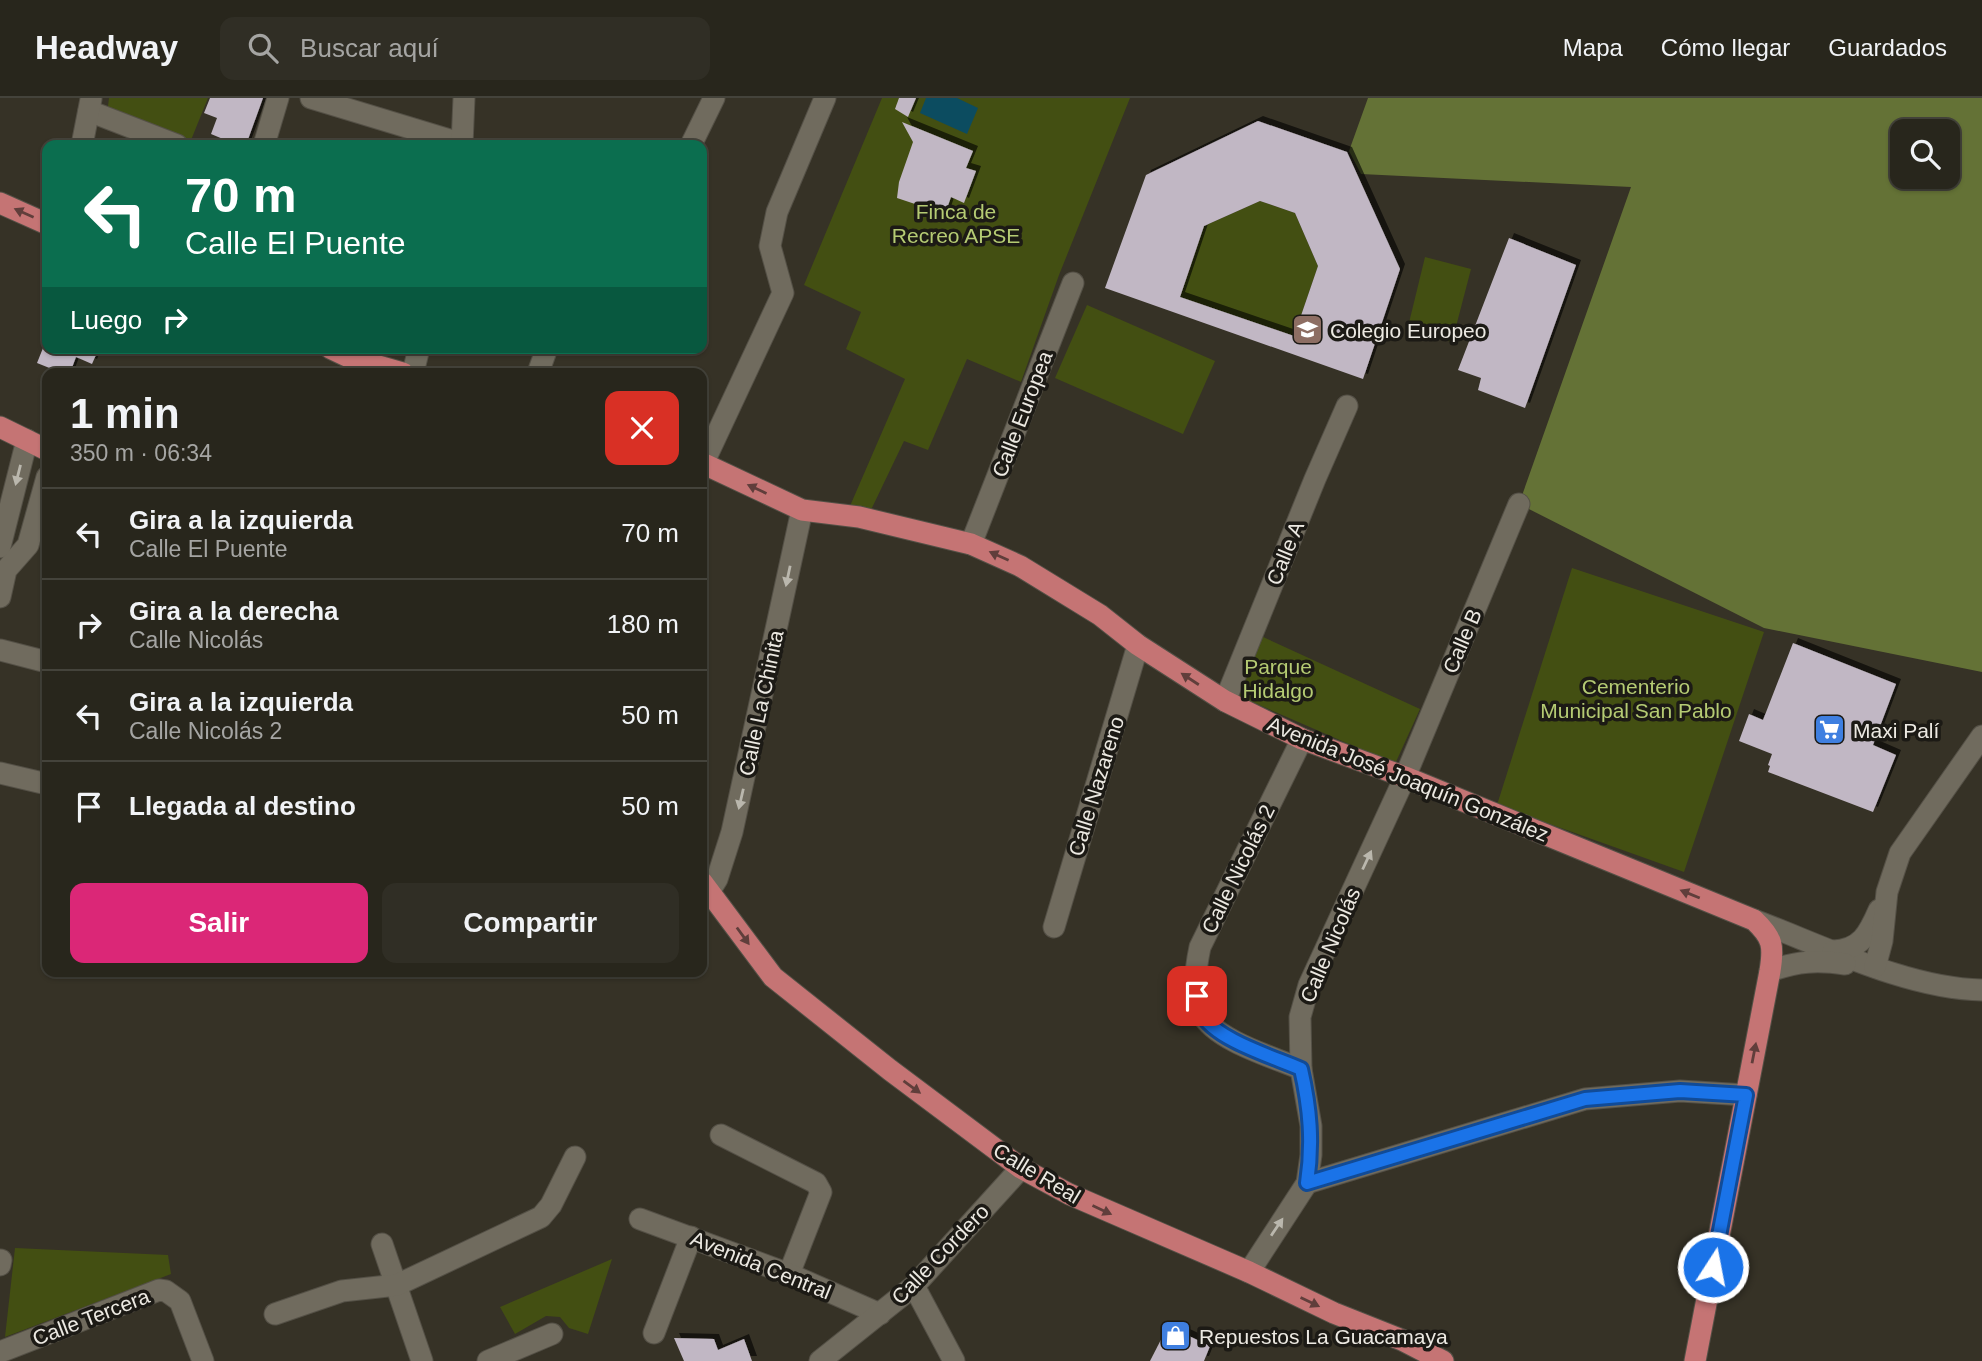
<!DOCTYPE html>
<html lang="es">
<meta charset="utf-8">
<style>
:root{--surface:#28261c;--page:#302e25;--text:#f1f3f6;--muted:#a5a5a3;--line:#44433b;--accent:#db2777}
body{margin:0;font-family:Arial,sans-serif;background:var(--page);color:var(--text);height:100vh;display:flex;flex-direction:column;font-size:26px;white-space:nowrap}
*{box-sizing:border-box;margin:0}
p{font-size:23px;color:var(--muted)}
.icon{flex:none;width:38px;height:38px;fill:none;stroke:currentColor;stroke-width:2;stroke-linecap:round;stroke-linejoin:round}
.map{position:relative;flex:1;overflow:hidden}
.side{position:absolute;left:42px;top:270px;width:665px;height:609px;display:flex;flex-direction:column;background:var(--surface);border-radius:14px;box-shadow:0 2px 5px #0004,0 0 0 2px var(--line)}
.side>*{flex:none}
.banner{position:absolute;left:42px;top:42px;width:665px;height:214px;border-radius:14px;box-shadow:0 2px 5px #0004,0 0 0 2px var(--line);background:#0b6e4f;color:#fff;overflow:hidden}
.tools{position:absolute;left:1890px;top:21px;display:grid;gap:14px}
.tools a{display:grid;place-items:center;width:70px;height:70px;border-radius:14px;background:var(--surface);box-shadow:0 2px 5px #0004,0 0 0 2px var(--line);font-size:35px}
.pin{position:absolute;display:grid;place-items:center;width:60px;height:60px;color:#fff;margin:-30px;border-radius:14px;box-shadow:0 4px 10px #0006}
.me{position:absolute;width:77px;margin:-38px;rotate:11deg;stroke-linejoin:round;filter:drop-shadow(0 0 5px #0008)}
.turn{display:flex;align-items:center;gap:24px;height:147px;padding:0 28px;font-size:32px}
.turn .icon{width:91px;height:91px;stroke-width:2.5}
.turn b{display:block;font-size:49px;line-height:60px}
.then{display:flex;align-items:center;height:66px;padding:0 28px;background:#0003;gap:14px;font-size:26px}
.round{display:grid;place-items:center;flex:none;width:74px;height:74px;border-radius:14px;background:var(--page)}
.overview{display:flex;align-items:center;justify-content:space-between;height:119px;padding:0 28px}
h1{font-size:42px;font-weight:800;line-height:52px}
.primary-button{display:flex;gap:14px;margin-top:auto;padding:14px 28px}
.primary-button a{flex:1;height:80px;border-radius:14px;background:var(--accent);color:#fff;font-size:28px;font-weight:800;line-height:80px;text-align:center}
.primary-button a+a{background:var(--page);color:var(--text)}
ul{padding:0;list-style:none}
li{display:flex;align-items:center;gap:21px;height:91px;padding:0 28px;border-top:2px solid var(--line)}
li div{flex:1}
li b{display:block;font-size:26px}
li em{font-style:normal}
header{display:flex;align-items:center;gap:42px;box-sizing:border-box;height:98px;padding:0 35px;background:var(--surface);border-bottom:2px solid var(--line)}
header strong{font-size:33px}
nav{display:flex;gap:38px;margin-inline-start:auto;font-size:24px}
.search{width:490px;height:63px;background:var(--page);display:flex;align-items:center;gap:18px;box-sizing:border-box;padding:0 24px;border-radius:14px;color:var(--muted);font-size:26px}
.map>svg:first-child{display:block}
</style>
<header>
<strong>Headway</strong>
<div class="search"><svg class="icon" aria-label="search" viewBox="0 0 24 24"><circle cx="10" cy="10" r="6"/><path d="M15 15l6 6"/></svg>Buscar aquí</div>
<nav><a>Mapa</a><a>Cómo llegar</a><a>Guardados</a></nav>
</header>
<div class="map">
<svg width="1982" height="1263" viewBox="0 0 1982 1263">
<defs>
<filter id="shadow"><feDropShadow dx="5" dy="-5" stdDeviation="0" flood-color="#0009"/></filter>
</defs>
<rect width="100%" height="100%" fill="#363226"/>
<g fill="#434f12">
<path d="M109,0H208L189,47L107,16Z"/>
<path d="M882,0H1130L1059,177L1021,284L967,261L928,352L904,343L870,414L850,408L905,281L846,251L861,214L804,187Z"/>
<path d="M1260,103L1295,115L1318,168L1294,238L1180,199L1204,128Z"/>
<path d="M1425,159L1471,171L1452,244L1407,233Z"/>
<path d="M1087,207L1215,263L1183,336L1055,280Z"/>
<path d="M1572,470L1764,534L1684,774L1497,707Z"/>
<path d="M1261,538L1420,611L1395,666L1236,597Z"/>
<path d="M15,1150L168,1157L171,1176L5,1239Z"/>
<path d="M612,1161L588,1236L569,1230L560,1219L546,1218L515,1236L500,1209Z"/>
</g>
<path fill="#647236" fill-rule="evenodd" d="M1368,0H1982V574L1764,530L1519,406L1631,89L1361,76L1349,53ZM1902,33H1948V79H1902Z"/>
<path fill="#0c4c60" d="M926,0H957L978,10L967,36L920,15Z"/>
<g fill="#c1b7c4" fill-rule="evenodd" filter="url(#shadow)">
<path d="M210,0H263L246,47H221L223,41L211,36L217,20L204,15Z"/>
<path d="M899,0H916L908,19L895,11Z"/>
<path d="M1258,23L1347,54L1400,171L1363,281L1105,190L1146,77ZM1260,103L1295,115L1318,168L1294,238L1180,199L1204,128Z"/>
<path d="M902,24L973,53L966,70L976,73L964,105L951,99L945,116L897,100L899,84L913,44Z"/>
<path d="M1509,140L1576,167L1525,310L1478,292L1481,280L1458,272Z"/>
<path d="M43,250H99L92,266L76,259L70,275H62L37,265Z"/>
<path d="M1793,545L1896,586L1873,647L1896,657L1873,714L1768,674L1770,668L1768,667L1772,656L1739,643L1749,616L1763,622Z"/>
<path d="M1168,1228L1210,1248L1204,1263H1150Z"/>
<path d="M674,1240L714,1241L718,1252L744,1241L752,1263H684Z"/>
</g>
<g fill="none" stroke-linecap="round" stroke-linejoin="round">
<defs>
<g id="minor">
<path d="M311,0L463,46"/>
<path d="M89,13L177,47"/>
<path d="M82,47L91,1"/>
<path d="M264,47L278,0"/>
<path d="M462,47L464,0"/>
<path d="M691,47L714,0"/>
<path d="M413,275L419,250"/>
<path d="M538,275L547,250"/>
<path d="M703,366L783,195L770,148L777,114L825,0"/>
<path d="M971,446L1073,185"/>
<path d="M0,449L27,342"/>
<path d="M0,499L6,472L28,447L47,379"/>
<path d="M0,552L47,564"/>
<path d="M1225,603L1315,381L1347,308"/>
<path d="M0,675L47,686"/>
<path d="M709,794L717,781L732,734L802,412"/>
<path d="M1754,822C1823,848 1908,891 1982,892"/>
<path d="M1054,829L1138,547"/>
<path d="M1833,853C1861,852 1869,835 1879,812"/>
<path d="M1875,869L1882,843L1887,794L1900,755L1982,638"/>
<path d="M1770,873C1798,863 1817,862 1845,866"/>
<path d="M1301,971C1273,959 1216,943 1201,915C1192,897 1196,868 1200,849L1302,641"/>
<path d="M721,1037L816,1085L821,1094L789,1176"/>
<path d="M1307,1085L1585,1001L1680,993L1746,997"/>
<path d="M640,1121L789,1176L880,1216"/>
<path d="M382,1146L422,1263"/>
<path d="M0,1167L1,1162"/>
<path d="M1249,1174L1307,1085L1311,1057V1028L1301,971L1300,919L1309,887L1405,679L1519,406"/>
<path d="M914,1188L954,1263"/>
<path d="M275,1216L342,1193L397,1187L541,1119L551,1107L575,1059"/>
<path d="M654,1235L691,1139"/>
<path d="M0,1254L159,1192L166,1193L180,1203L203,1263"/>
<path d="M488,1263L552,1236"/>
<path d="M820,1263L914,1188L1021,1070"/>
</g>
<g id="major">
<path d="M0,105L47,126"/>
<path d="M330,250L351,260L403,275"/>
<path d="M0,329L47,352"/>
<path d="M702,365L802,412L859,419L971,446L1020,468L1100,517L1138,547L1225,603L1302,641L1405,679L1754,822C1773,840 1774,848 1770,873L1695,1263"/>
<path d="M702,784L773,879L890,972L1021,1070L1069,1096L1249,1174L1334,1215L1402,1242L1443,1263"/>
</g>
</defs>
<use href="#minor" stroke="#545046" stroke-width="23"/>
<use href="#major" stroke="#545046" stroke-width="23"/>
<use href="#minor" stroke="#706b5e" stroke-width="21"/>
<use href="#major" stroke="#c57474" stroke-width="21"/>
</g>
<defs><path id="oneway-solid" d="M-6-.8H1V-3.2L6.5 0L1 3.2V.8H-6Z" transform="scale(1.75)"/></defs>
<g fill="#603e3b">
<use href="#oneway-solid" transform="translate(24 115) rotate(-156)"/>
<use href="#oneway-solid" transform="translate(757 391) rotate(-155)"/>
<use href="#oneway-solid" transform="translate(999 458) rotate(-156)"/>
<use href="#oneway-solid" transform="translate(1190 581) rotate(-147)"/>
<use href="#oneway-solid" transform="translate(1690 796) rotate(-158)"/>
<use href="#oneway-solid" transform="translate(743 838) rotate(54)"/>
<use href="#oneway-solid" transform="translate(1754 955) rotate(-79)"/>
<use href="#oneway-solid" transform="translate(912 989) rotate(36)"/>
<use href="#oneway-solid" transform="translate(1102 1112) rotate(25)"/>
<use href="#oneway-solid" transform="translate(1310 1204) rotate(26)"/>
</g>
<g fill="#bab7ad">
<use href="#oneway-solid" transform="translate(18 377) rotate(104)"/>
<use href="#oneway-solid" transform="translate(788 478) rotate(102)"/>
<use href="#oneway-solid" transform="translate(741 701) rotate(103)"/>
<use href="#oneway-solid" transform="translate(1367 762) rotate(-65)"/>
<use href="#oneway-solid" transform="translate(1277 1129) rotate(-56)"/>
</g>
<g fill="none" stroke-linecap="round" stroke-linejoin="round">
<defs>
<path id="route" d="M1197,898C1198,904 1199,910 1201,915C1215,942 1274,959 1301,971C1310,1010 1313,1045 1307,1085L1585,1001L1680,993L1746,997L1713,1169"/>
</defs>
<use href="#route" stroke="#114b97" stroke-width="18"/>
<use href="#route" stroke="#1a73e8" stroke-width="12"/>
</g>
<defs>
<symbol id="school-square" viewBox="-11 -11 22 22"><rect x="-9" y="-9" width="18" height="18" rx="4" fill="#8d6e63" stroke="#1c1a15"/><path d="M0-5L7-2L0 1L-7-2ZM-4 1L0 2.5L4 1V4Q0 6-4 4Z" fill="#fff"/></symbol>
<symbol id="supermarket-square" viewBox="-11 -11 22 22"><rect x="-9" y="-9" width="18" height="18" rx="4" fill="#3f7fe0" stroke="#1c1a15"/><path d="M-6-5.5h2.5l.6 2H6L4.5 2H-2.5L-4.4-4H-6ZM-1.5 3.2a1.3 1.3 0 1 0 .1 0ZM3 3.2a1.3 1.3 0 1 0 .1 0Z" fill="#fff"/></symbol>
<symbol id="shop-square" viewBox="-11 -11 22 22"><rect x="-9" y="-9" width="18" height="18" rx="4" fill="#3f7fe0" stroke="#1c1a15"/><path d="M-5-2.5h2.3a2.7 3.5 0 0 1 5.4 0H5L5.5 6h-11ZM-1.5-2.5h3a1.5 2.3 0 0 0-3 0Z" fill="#fff"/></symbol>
</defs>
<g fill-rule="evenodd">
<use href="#school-square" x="1290" y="214" width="35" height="35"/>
<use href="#supermarket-square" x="1812" y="614" width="35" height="35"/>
<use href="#shop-square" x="1158" y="1220" width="35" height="35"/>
</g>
<g text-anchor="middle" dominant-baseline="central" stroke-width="7" stroke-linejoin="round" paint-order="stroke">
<g font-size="21" fill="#b5cb73" stroke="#1c1a15">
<text x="956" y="113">Finca de<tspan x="956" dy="24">Recreo APSE</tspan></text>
<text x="1278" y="568">Parque<tspan x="1278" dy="24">Hidalgo</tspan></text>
<text x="1636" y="588">Cementerio<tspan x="1636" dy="24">Municipal San Pablo</tspan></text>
</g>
<g font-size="21" fill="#ece9e2" stroke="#1c1a15" text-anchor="start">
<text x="1330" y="232">Colegio Europeo</text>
<text x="1853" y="632">Maxi Palí</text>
<text x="1199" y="1238">Repuestos La Guacamaya</text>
</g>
<g font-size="21" fill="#ece9e2" stroke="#1c1a15">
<text transform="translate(1022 316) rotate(-69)">Calle Europea</text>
<text transform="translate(1285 455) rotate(-68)">Calle A</text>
<text transform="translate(1462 543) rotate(-67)">Calle B</text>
<text transform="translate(761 605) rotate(-78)">Calle La Chinita</text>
<text transform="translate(1408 681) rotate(22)">Avenida José Joaquín González</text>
<text transform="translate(1096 688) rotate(-73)">Calle Nazareno</text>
<text transform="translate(1238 771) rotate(-64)">Calle Nicolás 2</text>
<text transform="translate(1330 847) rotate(-67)">Calle Nicolás</text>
<text transform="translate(1037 1075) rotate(31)">Calle Real</text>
<text transform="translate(940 1156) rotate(-46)">Calle Cordero</text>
<text transform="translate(761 1167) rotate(22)">Avenida Central</text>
<text transform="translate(91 1219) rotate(-21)">Calle Tercera</text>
</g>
</g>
</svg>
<div class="tools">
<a><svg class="icon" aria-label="search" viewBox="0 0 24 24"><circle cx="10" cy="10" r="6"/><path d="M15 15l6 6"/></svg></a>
</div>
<div class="pin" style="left:1197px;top:898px;background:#d93025"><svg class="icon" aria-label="arrive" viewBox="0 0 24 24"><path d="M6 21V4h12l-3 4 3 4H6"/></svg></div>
<svg class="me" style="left:1713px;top:1169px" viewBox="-20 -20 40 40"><circle r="17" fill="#1a73e8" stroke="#fff" stroke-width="3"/><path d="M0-11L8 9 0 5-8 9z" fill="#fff"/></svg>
<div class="banner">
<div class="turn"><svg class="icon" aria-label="left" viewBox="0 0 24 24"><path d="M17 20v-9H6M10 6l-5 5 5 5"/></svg><div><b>70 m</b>Calle El Puente</div></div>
<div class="then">Luego<svg class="icon" aria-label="right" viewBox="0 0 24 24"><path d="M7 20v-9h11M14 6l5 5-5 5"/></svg></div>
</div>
<section class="side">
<div class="overview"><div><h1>1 min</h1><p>350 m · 06:34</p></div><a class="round" style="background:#d93025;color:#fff"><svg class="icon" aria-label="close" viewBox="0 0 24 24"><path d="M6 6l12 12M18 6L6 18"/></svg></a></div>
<ul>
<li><svg class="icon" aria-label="left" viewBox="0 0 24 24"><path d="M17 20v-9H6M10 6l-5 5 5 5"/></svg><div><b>Gira a la izquierda</b><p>Calle El Puente</p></div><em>70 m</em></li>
<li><svg class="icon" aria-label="right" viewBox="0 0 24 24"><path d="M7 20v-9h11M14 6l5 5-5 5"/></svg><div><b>Gira a la derecha</b><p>Calle Nicolás</p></div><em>180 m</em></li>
<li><svg class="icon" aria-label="left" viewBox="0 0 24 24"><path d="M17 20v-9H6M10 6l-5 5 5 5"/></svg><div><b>Gira a la izquierda</b><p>Calle Nicolás 2</p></div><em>50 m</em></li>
<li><svg class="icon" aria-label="arrive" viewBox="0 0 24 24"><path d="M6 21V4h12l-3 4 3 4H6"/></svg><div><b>Llegada al destino</b></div><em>50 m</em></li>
</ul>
<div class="primary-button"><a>Salir</a><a>Compartir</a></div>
</section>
</div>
